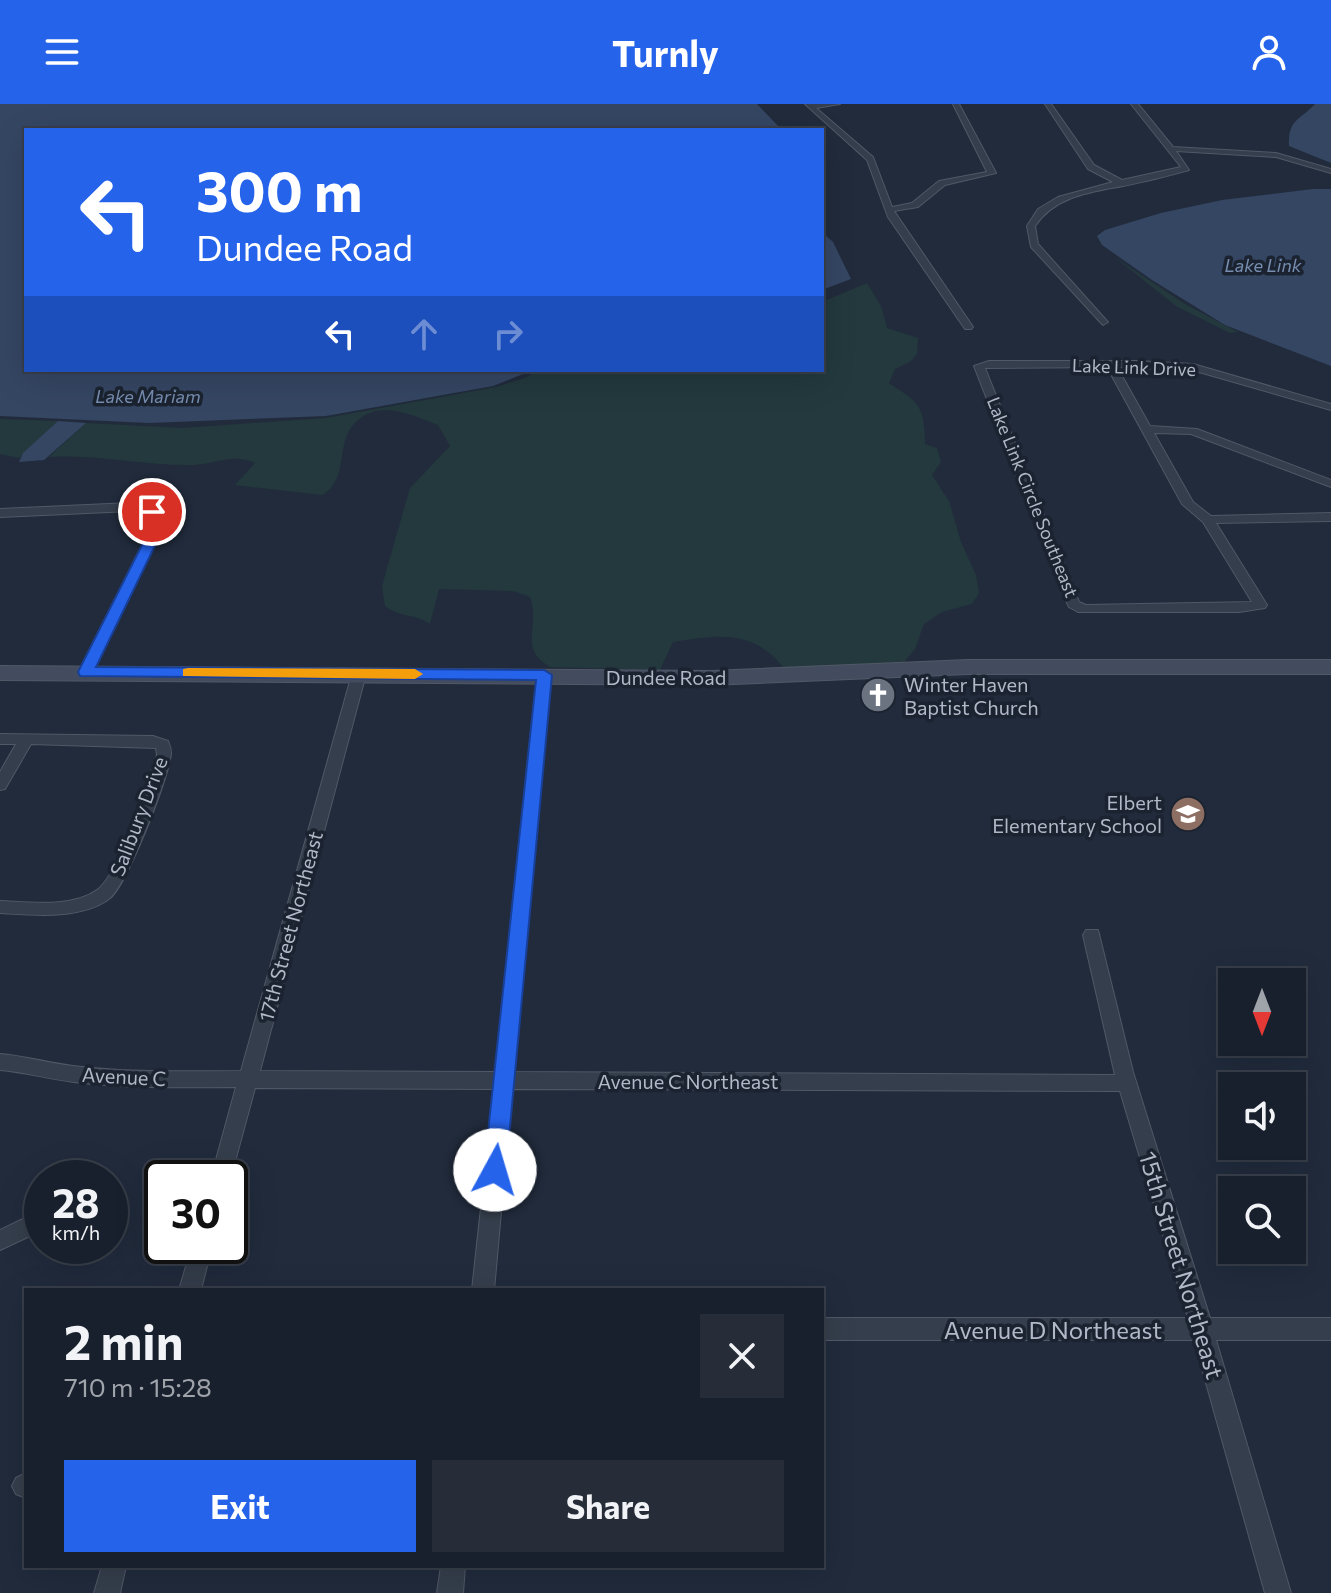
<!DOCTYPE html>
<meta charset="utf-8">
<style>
:root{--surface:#19202d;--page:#262d39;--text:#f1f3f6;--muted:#9fa3aa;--line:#373e49;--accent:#2563eb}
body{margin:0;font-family:Commissioner,sans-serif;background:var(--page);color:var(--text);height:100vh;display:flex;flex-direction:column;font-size:30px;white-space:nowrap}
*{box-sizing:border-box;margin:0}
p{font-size:26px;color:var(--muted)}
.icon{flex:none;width:44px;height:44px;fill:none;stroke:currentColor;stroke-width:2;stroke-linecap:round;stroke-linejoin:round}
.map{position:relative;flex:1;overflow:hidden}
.side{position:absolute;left:24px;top:1184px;width:800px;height:280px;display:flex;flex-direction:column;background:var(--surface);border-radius:0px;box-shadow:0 8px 32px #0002,0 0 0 2px var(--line)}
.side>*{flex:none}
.banner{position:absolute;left:24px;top:24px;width:800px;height:244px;border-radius:0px;box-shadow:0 8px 32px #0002,0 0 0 2px var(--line);background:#2563eb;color:#fff;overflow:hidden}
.needle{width:52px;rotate:180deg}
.buttons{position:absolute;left:1218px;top:864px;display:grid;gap:16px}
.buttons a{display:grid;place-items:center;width:88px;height:88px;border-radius:0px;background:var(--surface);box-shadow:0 8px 32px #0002,0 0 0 2px var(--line);font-size:40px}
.speed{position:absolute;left:24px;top:1056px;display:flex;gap:16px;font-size:40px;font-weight:700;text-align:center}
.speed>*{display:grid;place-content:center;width:104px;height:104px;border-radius:50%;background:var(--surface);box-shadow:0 8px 32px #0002,0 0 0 2px var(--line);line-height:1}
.speed small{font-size:20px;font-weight:400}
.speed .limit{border:4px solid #111;border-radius:12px;background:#fff;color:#111}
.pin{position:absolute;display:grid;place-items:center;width:68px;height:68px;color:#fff;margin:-34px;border:4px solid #fff;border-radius:50%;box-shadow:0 2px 8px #0007}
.me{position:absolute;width:88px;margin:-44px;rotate:6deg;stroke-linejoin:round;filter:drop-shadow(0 0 6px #0008)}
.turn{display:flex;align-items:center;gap:28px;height:168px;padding:0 40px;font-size:36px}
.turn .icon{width:104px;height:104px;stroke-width:2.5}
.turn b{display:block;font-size:56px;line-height:68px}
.lanes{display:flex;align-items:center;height:76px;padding:0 40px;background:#0003;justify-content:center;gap:40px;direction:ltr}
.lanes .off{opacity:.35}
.round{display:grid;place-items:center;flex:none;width:84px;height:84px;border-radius:0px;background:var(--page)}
.summary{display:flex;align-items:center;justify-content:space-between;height:136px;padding:0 40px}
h1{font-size:48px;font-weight:700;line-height:60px}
.primary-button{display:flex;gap:16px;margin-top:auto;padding:16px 40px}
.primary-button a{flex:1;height:92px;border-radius:0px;background:var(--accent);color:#fff;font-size:32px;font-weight:700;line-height:92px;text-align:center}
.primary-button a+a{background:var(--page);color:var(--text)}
header{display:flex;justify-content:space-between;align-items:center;height:104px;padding:0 40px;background:var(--accent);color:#fff;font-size:36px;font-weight:700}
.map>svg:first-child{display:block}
</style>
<header><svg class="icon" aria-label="menu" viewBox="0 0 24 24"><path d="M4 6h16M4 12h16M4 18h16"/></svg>Turnly<svg class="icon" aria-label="person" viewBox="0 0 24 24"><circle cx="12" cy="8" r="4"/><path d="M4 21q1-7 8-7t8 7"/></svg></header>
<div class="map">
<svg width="1331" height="1489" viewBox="0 0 1331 1489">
<rect width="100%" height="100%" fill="#212b3c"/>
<g fill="#23393d">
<path d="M1116,154L1185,200L1238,228L1230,229L1176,202Z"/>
<path d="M867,179L881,202L887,224L918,234L917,250L910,258L895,265L889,279C921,300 924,302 925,340L937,344L941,358L932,371L949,397L961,438L976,471L979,489L972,500L942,508L924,520L915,545L902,561L784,564C753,525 718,531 673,538L660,566L550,563C517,544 541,524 530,493L513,487L439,485L430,520C416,510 399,513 385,502L382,482L410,384L450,342L438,321C416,312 387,299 365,311C330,332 353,371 323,391L235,381L255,359C235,349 215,360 194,361C145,362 97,350 49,353L86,319L182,324L326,314L496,283L525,274L539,266H822V198Z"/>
<path d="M0,315L58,317L19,354L0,350Z"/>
</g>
<g fill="#354663">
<path d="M0,0H757L782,26H26V266H533L493,282L326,312L149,319L0,312Z"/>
<path d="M1315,0H1331V59L1289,42C1288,15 1299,17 1315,0Z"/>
<path d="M822,64L825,131L833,138L851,175L822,186Z"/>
<path d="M1313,85H1331V262L1225,221L1152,176L1102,141L1097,132L1105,126L1161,109L1222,96Z"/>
<path d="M58,317L86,319L44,356L19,358L23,349Z"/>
</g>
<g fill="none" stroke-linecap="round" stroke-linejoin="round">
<defs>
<g id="street">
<path d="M805,0H840L816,4L873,53L892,103L912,99L939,77L987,68L953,0H959L996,69L945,81L918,103L894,107L973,223L971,225H965L888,113L867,56Z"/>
<path d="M1045,0H1051L1094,61L1122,76L1181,63L1131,0H1138L1173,43L1276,49L1331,65V69L1276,53L1176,47L1189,66C1168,72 1143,78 1123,82C1091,88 1055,92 1035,122L1038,140L1106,216L1108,218L1103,221L1031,143L1027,122L1038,105L1058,93L1113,78L1088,65Z"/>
<path d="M989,257H1137L1193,260L1331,300V306L1192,266L1117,263L1150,322L1197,325L1331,376V383L1191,330L1154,329L1193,398L1211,412L1331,409V417L1216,419L1267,501L1265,504L1239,508H1078L1069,503L1063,490L974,262ZM1107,263L1182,400L1203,418L1252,498L1086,501L1079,498L985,264Z"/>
<path d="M131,399L152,402L162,408L164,421L93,568L91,571H81L79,568L152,421V412L145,408L131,407L0,413V405Z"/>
<path d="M359,566L366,570L260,967L495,968L537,571L544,567L551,571L514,968L1115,971L1083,831L1086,826H1098L1133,968L1210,1214H1331V1236H1216L1291,1489H1265L1194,1236H822V1214H1188L1120,987L512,985L494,1186H472L494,985L255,984L230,1076V1074H211L236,983C182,983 128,985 74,978C49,975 25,968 0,966V950C25,952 48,959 73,962C129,969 185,967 241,967L352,570Z"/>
<path d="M0,630L153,632L168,637C170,642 171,644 171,649C170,671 126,783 109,795C80,816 33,811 0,809V797C29,798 72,804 97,786C120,770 146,680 157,651L156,644L31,640L5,685L0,686V668L16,640H0Z"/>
<path d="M25,1114L32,1117L35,1124L32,1131L0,1146V1126Z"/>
<path d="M192,1142H212L201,1186H179Z"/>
<path d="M24,1370H26V1394L16,1390L12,1382L16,1374Z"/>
<path d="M102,1462H126L120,1489H94Z"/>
<path d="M441,1462H465L463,1489H437Z"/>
</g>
<path id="secondary" d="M968,556H1331V570H968L711,581L0,576V562L711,567Z"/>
</defs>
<use href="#street" stroke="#515866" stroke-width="2"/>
<use href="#secondary" stroke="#515866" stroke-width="2"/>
<use href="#street" fill="#353e4c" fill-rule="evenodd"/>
<use href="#secondary" fill="#434c5f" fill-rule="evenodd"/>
</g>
<path fill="#2563eb" stroke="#184099" stroke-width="2" d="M152,404L163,408L165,421L96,563L544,566L552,571L506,1066L503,1073L495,1076L487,1073L484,1066L536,576L80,572L78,568L152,421L151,413L145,408Z"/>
<path fill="#f59e0b" d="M188,564L415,565L423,570L415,575L183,572V565Z"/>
<defs>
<symbol id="church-disc" viewBox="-11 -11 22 22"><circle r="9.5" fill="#6b7280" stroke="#1b2330"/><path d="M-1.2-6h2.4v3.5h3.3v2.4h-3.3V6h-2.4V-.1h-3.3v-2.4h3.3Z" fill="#fff"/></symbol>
<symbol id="school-disc" viewBox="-11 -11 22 22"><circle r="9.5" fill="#8d6e63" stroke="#1b2330"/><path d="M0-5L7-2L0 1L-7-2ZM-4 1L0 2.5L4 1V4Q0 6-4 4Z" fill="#fff"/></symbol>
</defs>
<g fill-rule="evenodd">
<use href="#church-disc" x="858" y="571" width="40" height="40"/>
<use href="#school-disc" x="1168" y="690" width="40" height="40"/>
</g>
<g text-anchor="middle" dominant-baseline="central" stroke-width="7" stroke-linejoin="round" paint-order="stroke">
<g font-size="18" font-style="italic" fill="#778eb1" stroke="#1b2330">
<text x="1263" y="161">Lake Link</text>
<text x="148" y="292">Lake Mariam</text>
</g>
<g font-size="18" fill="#b1b8c8" stroke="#1b2330">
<text transform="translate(1134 263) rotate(2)">Lake Link Drive</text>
<text transform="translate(1033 393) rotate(68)">Lake Link Circle Southeast</text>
</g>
<g font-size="20" fill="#b1b8c8" stroke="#1b2330">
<text x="666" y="573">Dundee Road</text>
<text transform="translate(138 712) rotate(-69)">Salibury Drive</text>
<text transform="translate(290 822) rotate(-75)">17th Street Northeast</text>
<text transform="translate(124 972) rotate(3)">Avenue C</text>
<text x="688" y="977">Avenue C Northeast</text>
</g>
<g font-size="20" fill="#b1b8c8" stroke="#1b2330" text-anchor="start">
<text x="904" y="580">Winter Haven<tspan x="904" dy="23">Baptist Church</tspan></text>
<text x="1162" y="698" text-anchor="end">Elbert<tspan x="1162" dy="23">Elementary School</tspan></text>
</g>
<g font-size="24" fill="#b1b8c8" stroke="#1b2330">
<text transform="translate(1182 1161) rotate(73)">15th Street Northeast</text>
<text x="1053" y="1225">Avenue D Northeast</text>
</g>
</g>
</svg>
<div class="buttons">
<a><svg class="needle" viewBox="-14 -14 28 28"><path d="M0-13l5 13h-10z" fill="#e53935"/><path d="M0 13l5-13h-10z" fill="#9fa3aa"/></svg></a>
<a><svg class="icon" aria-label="sound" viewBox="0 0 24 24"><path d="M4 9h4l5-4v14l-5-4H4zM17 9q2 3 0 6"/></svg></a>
<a><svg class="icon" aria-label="search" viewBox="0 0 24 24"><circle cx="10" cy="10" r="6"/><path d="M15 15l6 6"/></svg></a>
</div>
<div class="speed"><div>28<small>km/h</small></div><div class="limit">30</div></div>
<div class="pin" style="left:152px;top:408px;background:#d93025"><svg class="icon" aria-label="arrive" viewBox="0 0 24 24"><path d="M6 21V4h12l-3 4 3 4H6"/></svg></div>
<svg class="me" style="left:495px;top:1066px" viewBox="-20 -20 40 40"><circle r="19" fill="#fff"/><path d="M0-13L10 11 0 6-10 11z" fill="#2563eb"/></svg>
<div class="banner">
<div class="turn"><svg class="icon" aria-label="left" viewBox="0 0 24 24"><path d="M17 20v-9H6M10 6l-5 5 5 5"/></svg><div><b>300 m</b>Dundee Road</div></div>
<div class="lanes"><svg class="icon" aria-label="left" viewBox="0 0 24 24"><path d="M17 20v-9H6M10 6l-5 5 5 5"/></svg><svg class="icon off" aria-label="ahead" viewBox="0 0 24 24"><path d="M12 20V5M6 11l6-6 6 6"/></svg><svg class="icon off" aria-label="right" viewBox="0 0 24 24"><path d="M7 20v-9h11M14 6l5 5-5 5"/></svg></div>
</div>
<section class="side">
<div class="summary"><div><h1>2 min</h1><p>710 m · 15:28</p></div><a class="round"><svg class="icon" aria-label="close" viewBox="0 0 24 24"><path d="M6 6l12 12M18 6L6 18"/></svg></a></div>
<div class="primary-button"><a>Exit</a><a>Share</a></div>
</section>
</div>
